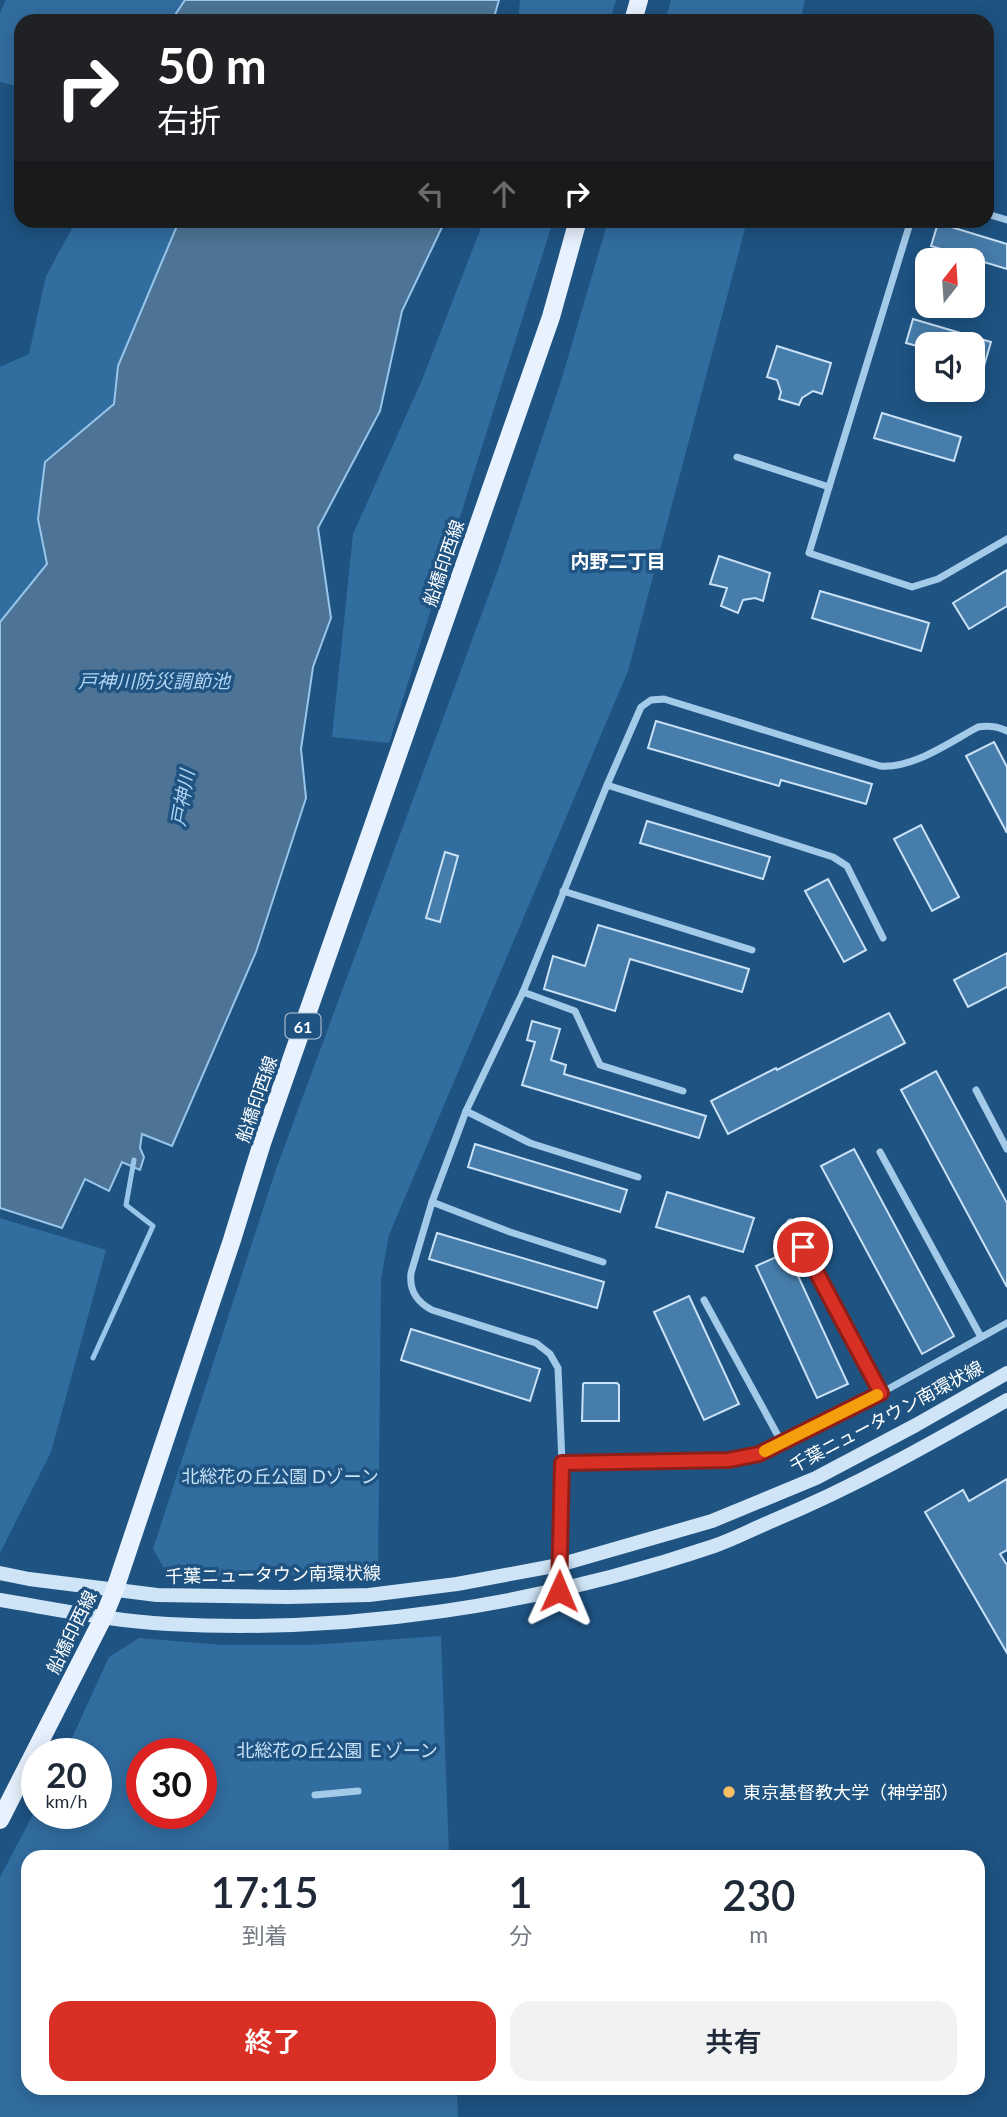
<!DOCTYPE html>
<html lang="ja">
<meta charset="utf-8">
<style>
:root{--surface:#fff;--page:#f2f2f3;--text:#1f2937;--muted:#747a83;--accent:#d93025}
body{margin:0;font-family:Lato,"Noto Sans JP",sans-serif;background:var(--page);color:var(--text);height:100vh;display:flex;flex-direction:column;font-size:26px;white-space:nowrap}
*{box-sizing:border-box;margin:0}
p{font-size:23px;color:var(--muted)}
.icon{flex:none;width:38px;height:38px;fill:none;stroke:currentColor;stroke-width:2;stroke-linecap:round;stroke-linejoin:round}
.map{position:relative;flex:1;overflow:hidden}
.panel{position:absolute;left:21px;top:1850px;width:964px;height:245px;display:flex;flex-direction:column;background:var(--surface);border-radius:21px;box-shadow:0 4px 18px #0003}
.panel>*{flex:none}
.top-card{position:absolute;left:14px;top:14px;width:980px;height:214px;border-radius:21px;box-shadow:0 4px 18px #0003;background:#202124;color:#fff;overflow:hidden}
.needle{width:46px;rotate:17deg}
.fabs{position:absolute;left:915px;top:248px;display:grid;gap:14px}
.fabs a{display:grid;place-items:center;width:70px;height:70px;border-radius:14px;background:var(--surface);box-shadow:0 4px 18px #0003;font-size:35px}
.speed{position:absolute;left:21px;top:1738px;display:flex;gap:14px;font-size:35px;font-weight:700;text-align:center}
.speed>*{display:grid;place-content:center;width:91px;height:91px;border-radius:50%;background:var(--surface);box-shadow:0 4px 18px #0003;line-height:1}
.speed small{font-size:18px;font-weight:400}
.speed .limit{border:10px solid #d22;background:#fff;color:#111}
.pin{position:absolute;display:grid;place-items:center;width:60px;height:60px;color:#fff;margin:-30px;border:4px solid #fff;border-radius:50%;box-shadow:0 2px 7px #0007}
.me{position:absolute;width:77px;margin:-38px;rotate:1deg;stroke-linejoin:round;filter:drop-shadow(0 0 5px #0008)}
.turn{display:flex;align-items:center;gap:24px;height:147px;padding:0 28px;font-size:32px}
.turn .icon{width:91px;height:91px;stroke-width:2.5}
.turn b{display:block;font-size:49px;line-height:60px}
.lanes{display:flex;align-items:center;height:66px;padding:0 28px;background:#0003;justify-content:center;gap:35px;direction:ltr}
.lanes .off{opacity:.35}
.eta{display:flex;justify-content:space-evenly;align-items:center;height:119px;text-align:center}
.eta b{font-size:42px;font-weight:600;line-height:49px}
.button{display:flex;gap:14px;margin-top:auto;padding:14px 28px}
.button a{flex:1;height:80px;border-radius:21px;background:var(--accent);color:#fff;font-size:28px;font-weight:600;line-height:80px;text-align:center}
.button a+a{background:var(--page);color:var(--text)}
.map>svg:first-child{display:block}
</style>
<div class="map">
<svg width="1007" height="2117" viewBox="0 0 1007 2117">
<rect width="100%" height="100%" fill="#1e5382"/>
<g fill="#326da0" fill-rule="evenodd">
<path d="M6,0H185L171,21H21V87L0,82V13Z"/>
<path d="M520,0H616L610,21H518Z"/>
<path d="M671,0H805L800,21H665Z"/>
<path d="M484,220L553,221L389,743L332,737L353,534L422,380Z"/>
<path d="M76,221H179L118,366L114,404L45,462L38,519L47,564L0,622V367L29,354L46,276Z"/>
<path d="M608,221H747L628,671L389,1235L381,1279L378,1570L279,1576L168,1575L153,1549L276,1169L498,570L561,381Z"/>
<path d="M0,1218L106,1250L51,1452L0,1553Z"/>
<path d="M441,1636L449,1857H28V2088H457L458,2117H0V1877L37,1807V1813H96V1754L65,1753L109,1657L139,1638L223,1645H310ZM142,1754H201V1813H142Z"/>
</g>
<g fill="#4d7496" stroke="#98c6eb" stroke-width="2">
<path d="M185,0H499L493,21H171Z"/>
<path d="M179,221H445L402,311L380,411L318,528L331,618L313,667L301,749L306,798L256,952L172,1146L142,1134L140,1148L144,1157L140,1170L122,1162L109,1191L85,1179L62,1228L0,1208V622L47,564L38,519L45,462L114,404L118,366Z"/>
</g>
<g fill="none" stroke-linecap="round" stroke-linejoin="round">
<path stroke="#98c6eb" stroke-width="5" d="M93,1358L153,1226L126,1205L134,1160"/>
</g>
<g fill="#477dab" stroke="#c9e2f7" stroke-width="2">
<path d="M938,223L1007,244V269L931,246Z"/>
<path d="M913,319L991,342L977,390L973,389V345H928V349L906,343Z"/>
<path d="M777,346L831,363L822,394L813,391L802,398L799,405L779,399L781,392L777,380L767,377Z"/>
<path d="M882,413L961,437L954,461L874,438Z"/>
<path d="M719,556L770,573L763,601L755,598L743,600L738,613L721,606L727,588L710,584Z"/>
<path d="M1007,570V606L969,629L953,603Z"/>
<path d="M820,591L929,623L921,651L812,618Z"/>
<path d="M656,721L872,784L866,804L781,780L779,786L648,748Z"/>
<path d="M994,742L1007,767V833L966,756Z"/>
<path d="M647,821L770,857L763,879L640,843Z"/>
<path d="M921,825L959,897L932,911L894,839Z"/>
<path d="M445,852L458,856L440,922L426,918Z"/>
<path d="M828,879L866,950L844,962L805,891Z"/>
<path d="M598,925L749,969L742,992L630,959L615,1011L544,989L553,956L585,966Z"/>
<path d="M1007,953V987L968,1007L954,980Z"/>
<path d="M889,1013L905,1043L728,1134L711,1101L776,1068L777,1070Z"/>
<path d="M532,1021L560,1029L551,1060L566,1065L564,1074L706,1116L699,1138L522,1085L535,1042L527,1040Z"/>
<path d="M936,1071L1007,1203V1287L901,1090Z"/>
<path d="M475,1144L627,1190L620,1212L468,1167Z"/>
<path d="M854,1149L954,1336L922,1354L821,1166Z"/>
<path d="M667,1192L754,1218L743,1252L656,1227Z"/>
<path d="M437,1233L604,1282L597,1308L429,1259Z"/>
<path d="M787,1252L848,1384L817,1398L756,1266Z"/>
<path d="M689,1296L739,1404L704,1420L654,1312Z"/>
<path d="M411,1329L540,1369L530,1401L401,1360Z"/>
<path d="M584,1383H617L619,1385V1421H582L583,1384Z"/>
<path d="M1007,1479V1550L1000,1554L1007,1565V1653L925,1512L963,1490L969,1501Z"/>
</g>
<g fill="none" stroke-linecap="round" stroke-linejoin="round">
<g stroke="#a4cae9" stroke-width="7">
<path d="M987,214L1007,220"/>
<path d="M737,457L829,487L809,553L912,587L938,579L1007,539"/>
<path d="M829,487L911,220"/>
<path d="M607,785L833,857L847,866L883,938"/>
<path d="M563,891L752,950"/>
<path d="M523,992L575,1011L600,1065L683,1091"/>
<path d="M976,1090L1007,1149"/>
<path d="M466,1111L530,1143L638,1177"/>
<path d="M880,1152L981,1337"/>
<path d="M432,1202L510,1232L603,1262"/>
<path d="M790,1222L881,1393"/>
<path d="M704,1300L782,1443"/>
<path d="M562,1463L729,1460L759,1454L881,1393L1007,1323"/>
<path d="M559,1590L562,1463L558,1368L550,1354L536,1343L432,1310C417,1302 409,1291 411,1273L432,1202L466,1111L523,992L607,785L641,707L651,700L664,699L880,766C913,769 950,742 978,727C989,725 997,726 1007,731"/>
<path d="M315,1795L358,1791"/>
</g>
<g stroke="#cfe4f7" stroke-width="14">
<path d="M0,1573L29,1579L157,1595L288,1597L369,1595L457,1584L559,1565L712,1521L816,1478L916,1425L1007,1373"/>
<path d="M0,1600C55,1609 112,1621 168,1624C352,1634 539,1605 714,1546C734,1539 753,1529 772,1521C854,1487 930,1444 1007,1400"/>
</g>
<g stroke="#e8f2fe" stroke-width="18">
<path d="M633,21L639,0"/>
<path d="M0,1820L104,1616L115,1589L232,1240L262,1143L551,317L578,220"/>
</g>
</g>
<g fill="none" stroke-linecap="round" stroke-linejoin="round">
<defs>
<path id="route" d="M559,1591L562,1463L729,1460L759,1454L881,1393L803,1247"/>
</defs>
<use href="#route" stroke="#8d1f18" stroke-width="18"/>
<use href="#route" stroke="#d93025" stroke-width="12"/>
<path stroke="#f59e0b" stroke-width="12" d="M765,1451L877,1395"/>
</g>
<circle fill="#f8bf64" stroke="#1e5382" stroke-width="2.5" cx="729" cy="1792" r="7"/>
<g text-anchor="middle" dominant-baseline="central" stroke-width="7" stroke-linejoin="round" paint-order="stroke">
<rect fill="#1e5382" stroke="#bccbda" stroke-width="2" x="285.5" y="1013.5" width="35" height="25" rx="5"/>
<g font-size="16" font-weight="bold" fill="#fff">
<text x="303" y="1026">61</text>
</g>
<g font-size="18" fill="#fff" stroke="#1e5382">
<text transform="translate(443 563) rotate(-71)">船橋印西線</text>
<text transform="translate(256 1099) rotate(-71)">船橋印西線</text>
<text transform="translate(886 1416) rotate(-28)">千葉ニュータウン南環状線</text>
<text transform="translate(273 1574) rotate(-1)">千葉ニュータウン南環状線</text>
<text transform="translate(71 1632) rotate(-64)">船橋印西線</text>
</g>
<g font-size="18" fill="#c9e2f7" stroke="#1e5382">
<text x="280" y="1476">北総花の丘公園 Dゾーン</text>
<text x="337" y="1750">北総花の丘公園 Ｅゾーン</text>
</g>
<g font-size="18" fill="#fff" stroke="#1e5382" text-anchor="start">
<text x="743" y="1792">東京基督教大学（神学部）</text>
</g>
<g font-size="19" font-weight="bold" fill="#fff" stroke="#1e5382">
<text x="618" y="560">内野二丁目</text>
</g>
<g font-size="19" font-style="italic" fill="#b0d4f1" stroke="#1e5382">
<text x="154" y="680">戸神川防災調節池</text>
<text transform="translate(182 798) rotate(-80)">戸神川</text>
</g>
</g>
</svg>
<div class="fabs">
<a><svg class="needle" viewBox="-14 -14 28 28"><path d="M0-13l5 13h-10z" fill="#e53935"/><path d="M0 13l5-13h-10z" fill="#747a83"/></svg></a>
<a><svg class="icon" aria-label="sound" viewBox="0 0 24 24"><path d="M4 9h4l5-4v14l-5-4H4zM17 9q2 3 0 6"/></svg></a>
</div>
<div class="speed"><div>20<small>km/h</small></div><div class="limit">30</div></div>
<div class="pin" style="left:803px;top:1247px;background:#d93025"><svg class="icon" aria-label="arrive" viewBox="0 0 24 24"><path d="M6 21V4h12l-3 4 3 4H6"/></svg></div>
<svg class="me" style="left:559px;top:1591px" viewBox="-20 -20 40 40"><path d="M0-17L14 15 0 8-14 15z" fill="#d93025" stroke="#fff" stroke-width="4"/></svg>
<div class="top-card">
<div class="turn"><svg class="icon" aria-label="right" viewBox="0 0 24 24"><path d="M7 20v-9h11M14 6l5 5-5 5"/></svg><div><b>50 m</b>右折</div></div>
<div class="lanes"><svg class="icon off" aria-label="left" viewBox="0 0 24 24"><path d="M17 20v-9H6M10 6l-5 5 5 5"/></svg><svg class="icon off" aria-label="ahead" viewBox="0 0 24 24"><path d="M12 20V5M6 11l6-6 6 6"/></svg><svg class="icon" aria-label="right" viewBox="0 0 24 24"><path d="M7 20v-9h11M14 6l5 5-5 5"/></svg></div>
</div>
<section class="panel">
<div class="eta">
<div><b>17:15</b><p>到着</p></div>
<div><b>1</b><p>分</p></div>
<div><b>230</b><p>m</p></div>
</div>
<div class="button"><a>終了</a><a>共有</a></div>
</section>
</div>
